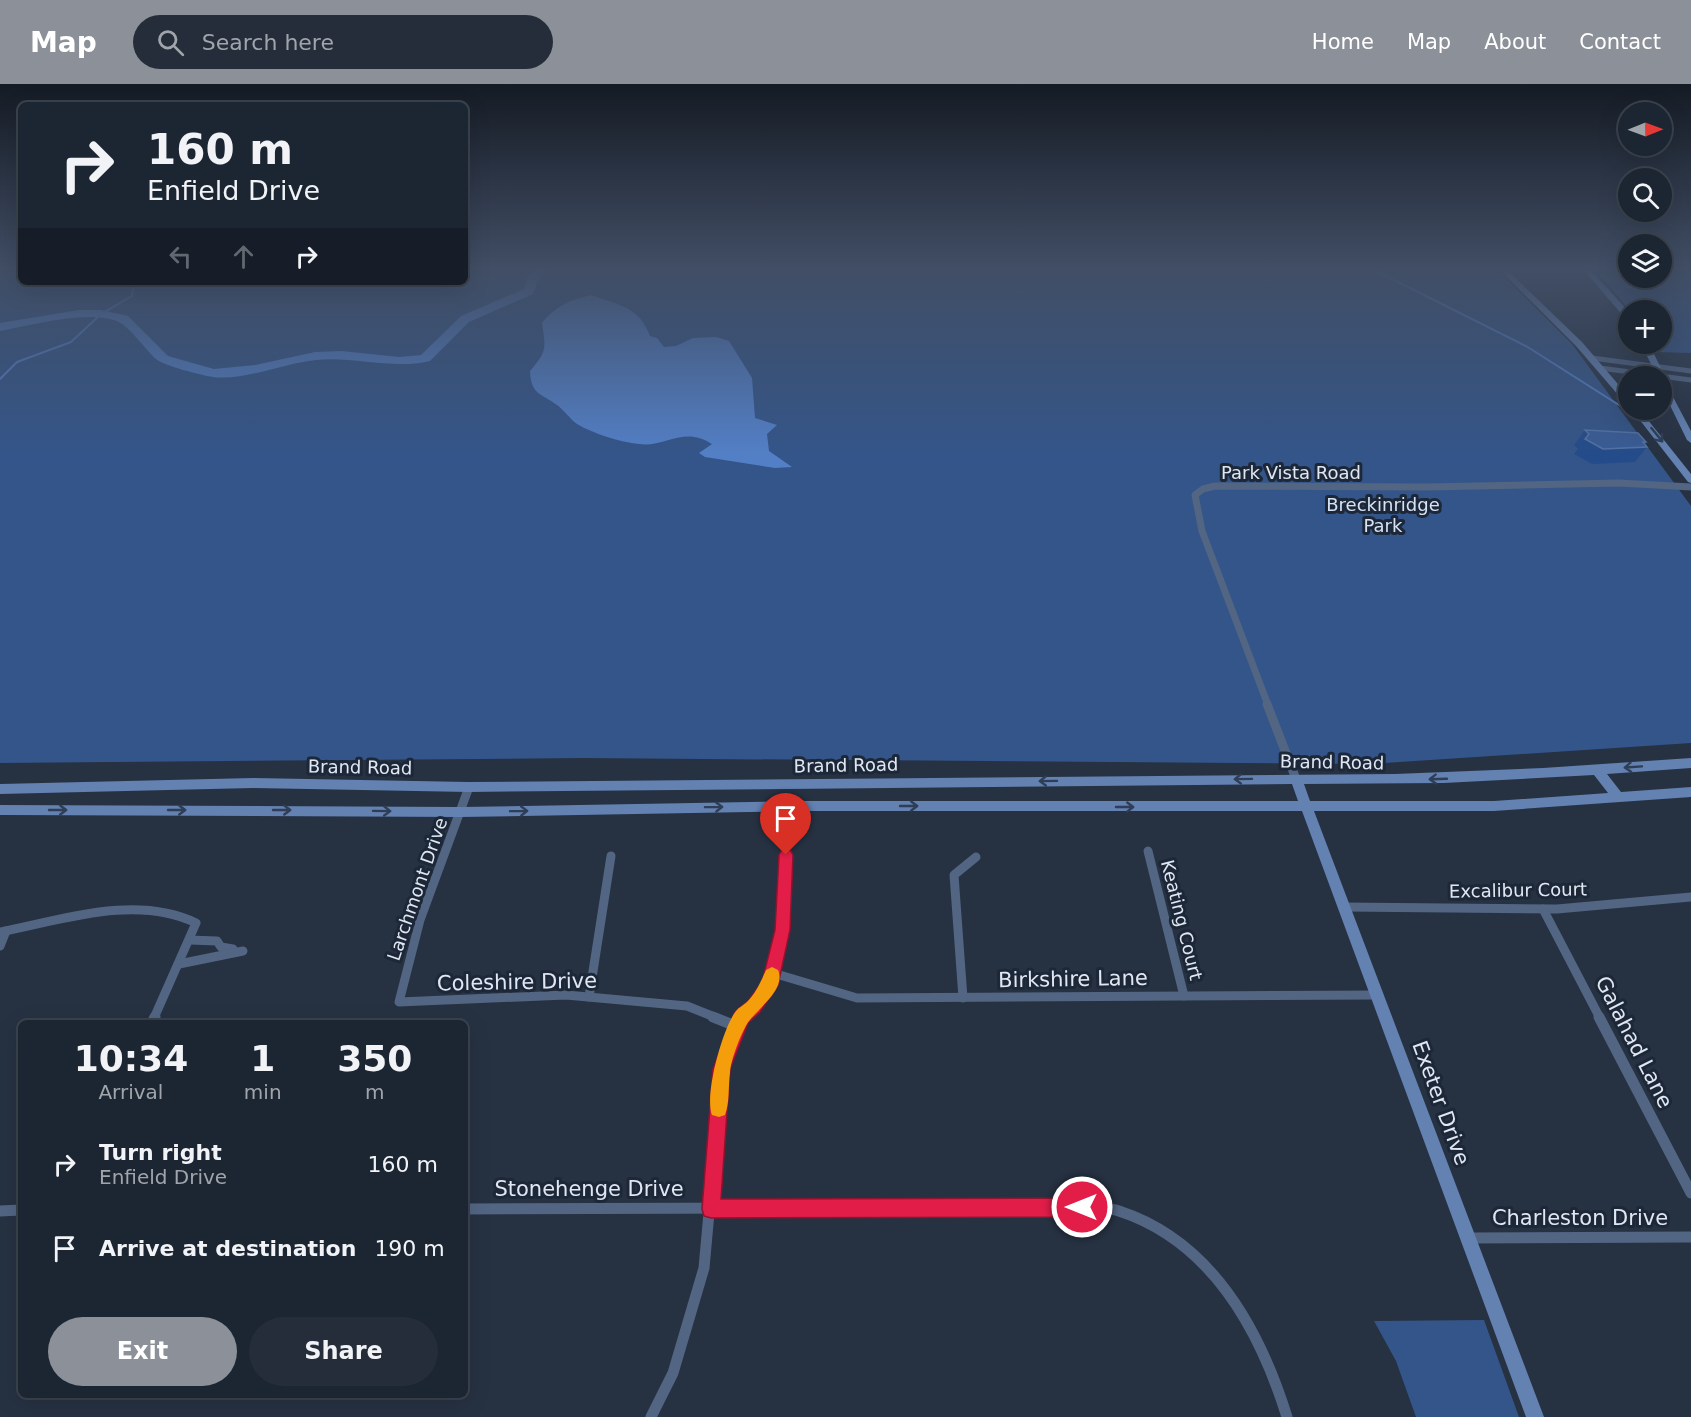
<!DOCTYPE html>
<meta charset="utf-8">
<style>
:root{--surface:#1c2532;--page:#252d3a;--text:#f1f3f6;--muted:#a0a5ac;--line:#3a424d;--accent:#8c9099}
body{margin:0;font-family:"DejaVu Sans",sans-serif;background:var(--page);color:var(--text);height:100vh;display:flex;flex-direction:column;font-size:22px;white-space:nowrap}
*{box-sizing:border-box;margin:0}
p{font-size:20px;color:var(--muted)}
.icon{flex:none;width:33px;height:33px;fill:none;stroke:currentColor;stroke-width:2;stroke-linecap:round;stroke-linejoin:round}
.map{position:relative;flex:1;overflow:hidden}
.side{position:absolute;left:18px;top:936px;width:450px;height:378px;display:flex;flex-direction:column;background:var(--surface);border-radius:9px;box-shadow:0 6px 24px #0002,0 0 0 2px var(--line)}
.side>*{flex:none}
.hud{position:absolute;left:18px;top:18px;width:450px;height:183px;border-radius:9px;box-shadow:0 6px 24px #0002,0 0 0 2px var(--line);background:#1c2532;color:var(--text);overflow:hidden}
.needle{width:39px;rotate:89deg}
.fabs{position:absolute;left:1618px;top:18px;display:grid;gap:12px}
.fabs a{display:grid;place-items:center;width:54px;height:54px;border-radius:50%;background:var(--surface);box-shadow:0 6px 24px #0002,0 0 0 2px var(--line);font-size:30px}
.pin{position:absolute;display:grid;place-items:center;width:51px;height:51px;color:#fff;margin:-62px -26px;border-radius:50% 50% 50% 0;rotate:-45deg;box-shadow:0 0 6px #0007}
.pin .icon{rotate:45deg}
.me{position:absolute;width:66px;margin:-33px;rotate:270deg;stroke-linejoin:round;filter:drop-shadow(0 0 4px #0008)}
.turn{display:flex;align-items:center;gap:21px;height:126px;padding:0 30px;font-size:27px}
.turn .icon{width:78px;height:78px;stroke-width:2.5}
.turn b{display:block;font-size:42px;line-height:51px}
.lanes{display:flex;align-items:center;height:57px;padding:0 30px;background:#0003;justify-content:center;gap:30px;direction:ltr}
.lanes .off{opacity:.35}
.eta{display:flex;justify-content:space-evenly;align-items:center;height:102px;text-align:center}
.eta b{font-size:36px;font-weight:600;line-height:42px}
.button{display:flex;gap:12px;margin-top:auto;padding:12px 30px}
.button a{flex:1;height:69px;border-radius:36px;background:var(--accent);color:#fff;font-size:24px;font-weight:600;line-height:69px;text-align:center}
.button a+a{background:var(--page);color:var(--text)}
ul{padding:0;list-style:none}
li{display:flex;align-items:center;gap:18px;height:84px;padding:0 30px}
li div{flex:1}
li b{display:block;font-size:22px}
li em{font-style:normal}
header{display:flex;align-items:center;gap:36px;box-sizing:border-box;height:84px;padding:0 30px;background:var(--accent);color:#fff}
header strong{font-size:28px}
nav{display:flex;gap:33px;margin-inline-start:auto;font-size:21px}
.search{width:420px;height:54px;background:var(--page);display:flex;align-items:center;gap:15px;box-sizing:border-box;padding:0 21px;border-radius:33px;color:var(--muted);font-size:22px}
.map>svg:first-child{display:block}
</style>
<header>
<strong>Map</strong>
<div class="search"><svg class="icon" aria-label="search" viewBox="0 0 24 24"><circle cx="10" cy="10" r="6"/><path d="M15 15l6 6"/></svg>Search here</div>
<nav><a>Home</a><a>Map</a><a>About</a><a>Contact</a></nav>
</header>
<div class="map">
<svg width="1691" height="1333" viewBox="0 0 1691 1333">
<rect width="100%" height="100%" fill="#263142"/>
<g fill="#345589">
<path d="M0,183H21V198H465V183H1494L1572,260L1691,422V659L1369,680L583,674L0,679Z"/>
<path d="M1590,183H1629V194H1662V183H1691V269L1656,268L1650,260H1662V226H1629L1609,201Z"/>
<path d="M1484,1236L1519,1333H1416L1396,1277L1374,1237Z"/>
</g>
<path fill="#537fc6" d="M591,211C618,221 639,222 650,252L657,254L664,263L676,262L693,254L716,253L729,257L752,294L755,334L777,341L767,350L769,367L792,383L775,384L705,373L699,369L712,360C684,341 664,364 639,360C620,358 594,350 577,340C570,335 564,326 557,321C541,309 531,311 530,287C547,267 546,265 542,239C555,222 571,216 591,211Z"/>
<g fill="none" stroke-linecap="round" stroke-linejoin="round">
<g stroke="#537fc6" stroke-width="2">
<path d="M1368,183L1526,262L1630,328"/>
<path d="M0,295L17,278L71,258L101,230L132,212L134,201L145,198"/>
</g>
<path fill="#537fc6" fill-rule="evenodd" d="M539,183H552L539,193L533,210L469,238L430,277C392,286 354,272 316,276C284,279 244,297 213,293C201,291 164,282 156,275C146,266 129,242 117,237C85,226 34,241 0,247V239L79,226H101L128,232L168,272L214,285L255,281L315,268L342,267L399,273L421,271L461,232L524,205L528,191Z"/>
<g stroke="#526583" stroke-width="5">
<path d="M1592,274L1691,287"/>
<path d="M1600,284L1691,296"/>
</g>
<path stroke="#526583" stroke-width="7" d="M1268,621L1202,447L1195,411L1203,405L1215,402L1428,403L1619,399L1691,403"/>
<g stroke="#526583" stroke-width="9">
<path d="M1267,620L1296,695"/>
<path d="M469,703L420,836L399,918L566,911L687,922L717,934"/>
<path d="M1148,767L1184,912"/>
<path d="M1345,823L1557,825L1691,813"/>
<path d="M1543,825L1600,934"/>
<path d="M0,848C62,836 136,810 196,839L154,934"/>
<path d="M189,856L217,857L221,863L233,865"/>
<path d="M0,862L6,847"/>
<path d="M179,880L243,867"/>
<path d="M773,889L857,914L1378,911"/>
<path d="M589,913L611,772"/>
<path d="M963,914L954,791L976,773"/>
<path d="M740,934L755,922L769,901L783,846L786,771"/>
</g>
<g stroke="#526583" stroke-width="11">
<path d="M713,933L738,943"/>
<path d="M1599,933L1691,1109"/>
<path d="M152,939L155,933"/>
<path d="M465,1125L1082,1123C1094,1124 1107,1123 1119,1127C1211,1157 1260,1246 1287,1333"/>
<path d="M0,1127L21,1126"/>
<path d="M1468,1154L1691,1153"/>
<path d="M651,1333L673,1289L704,1184L722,985L741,933"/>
</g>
<g fill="#6381b1" fill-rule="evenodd">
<path d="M1497,183H1504L1582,258L1629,313V321L1626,320L1576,262Z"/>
<path d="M1581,183H1588L1629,228V235H1626Z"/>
<path d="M1641,260H1649L1665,292L1663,294L1691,347V359L1687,356L1662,305V292H1657Z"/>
<path d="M1632,326H1640L1691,390V399L1688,398Z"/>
<path d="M1691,674V684L1607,690L1621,708L1691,703V713L1494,727H1314L1544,1333H1526L1302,727H807L461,733L0,731V721L461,723L807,717H1298L1292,700L469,708L253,704L0,710V700L253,694L469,698L1395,690L1543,684ZM1594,691L1608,709L1494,717H1310L1304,700L1444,699Z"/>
</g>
</g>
<path fill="#254c8a" d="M1585,346L1646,358L1645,360L1647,363L1635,378L1592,380L1574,370L1578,365L1574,361Z"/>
<path fill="#395c95" stroke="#5372a4" stroke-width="1.5" d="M1585,346L1638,349L1646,358H1643L1647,363L1603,365L1585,355L1589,350Z"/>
<defs><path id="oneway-shaft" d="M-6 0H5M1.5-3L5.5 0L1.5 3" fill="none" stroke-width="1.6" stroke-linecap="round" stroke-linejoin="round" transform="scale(1.5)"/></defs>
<g stroke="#2e3e56">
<use href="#oneway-shaft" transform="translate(1657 351) rotate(51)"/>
<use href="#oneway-shaft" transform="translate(1633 683) rotate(176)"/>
<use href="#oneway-shaft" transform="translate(1243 695) rotate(179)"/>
<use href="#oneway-shaft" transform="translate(1438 695) rotate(178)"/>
<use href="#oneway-shaft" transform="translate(1048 697) rotate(179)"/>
<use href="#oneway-shaft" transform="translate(909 722)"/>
<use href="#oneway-shaft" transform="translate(714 723) rotate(-1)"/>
<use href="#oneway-shaft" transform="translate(1125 723)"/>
<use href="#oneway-shaft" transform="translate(58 726)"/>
<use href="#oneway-shaft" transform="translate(177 726)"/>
<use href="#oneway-shaft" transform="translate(282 726)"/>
<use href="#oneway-shaft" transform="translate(382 727) rotate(1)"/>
<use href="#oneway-shaft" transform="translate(519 727) rotate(-1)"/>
</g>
<linearGradient id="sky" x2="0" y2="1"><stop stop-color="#151b24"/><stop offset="0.5" stop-color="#414e65"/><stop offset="1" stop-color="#414e65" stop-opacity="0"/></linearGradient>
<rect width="1691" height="369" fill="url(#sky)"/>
<path fill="#e11d48" stroke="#92132f" stroke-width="1.5" d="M786,765L791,767L793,771L790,846L778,901L760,928L748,939L730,985L721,1115L1082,1114L1088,1117L1091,1123L1088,1130L1082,1133L711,1134L704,1132L702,1125L713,985L735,928L749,916L762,898L775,846L779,771L781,767Z"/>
<path fill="#f59e0b" d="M772,883L778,886C787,906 755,926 747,940C740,952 731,975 730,989C728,1003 730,1018 725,1031L719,1033L712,1031C704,1011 723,943 736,927C739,923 744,921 747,918C756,909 761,897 766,886Z"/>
<g text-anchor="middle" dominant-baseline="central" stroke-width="6" stroke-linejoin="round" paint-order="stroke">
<g font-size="18" fill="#e0e7f2" stroke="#1c2738">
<text x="1291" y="388">Park Vista Road</text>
<text transform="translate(1332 678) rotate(1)">Brand Road</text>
<text transform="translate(846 681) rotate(-1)">Brand Road</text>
<text transform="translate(360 683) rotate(1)">Brand Road</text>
<text transform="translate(417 805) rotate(-71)">Larchmont Drive</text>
<text transform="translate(1518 806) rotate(-1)">Excalibur Court</text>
<text transform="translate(1182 836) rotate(76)">Keating Court</text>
</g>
<g font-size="18" fill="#d6e3f6" stroke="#1c2738">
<text x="1383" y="420">Breckinridge<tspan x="1383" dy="21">Park</tspan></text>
</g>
<g font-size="21" fill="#e0e7f2" stroke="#1c2738">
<text transform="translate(1073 895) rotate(-1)">Birkshire Lane</text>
<text transform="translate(517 898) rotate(-1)">Coleshire Drive</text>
<text transform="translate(1634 958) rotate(63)">Galahad Lane</text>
<text transform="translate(1441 1019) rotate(70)">Exeter Drive</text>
<text x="589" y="1105">Stonehenge Drive</text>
<text x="1580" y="1134">Charleston Drive</text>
</g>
</g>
</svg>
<div class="fabs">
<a><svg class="needle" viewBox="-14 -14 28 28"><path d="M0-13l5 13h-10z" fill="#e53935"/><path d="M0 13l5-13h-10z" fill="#a0a5ac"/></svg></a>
<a><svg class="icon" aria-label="search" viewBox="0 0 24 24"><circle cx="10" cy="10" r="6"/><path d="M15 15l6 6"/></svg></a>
<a><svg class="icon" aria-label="layers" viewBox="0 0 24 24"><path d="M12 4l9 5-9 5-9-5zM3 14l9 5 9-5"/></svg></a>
<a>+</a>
<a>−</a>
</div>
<div class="pin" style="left:786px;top:771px;background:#d93025"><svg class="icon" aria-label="arrive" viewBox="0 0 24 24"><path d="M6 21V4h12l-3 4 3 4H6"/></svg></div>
<svg class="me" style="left:1082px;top:1123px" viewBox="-20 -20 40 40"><circle r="17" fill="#e11d48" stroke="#fff" stroke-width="3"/><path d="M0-11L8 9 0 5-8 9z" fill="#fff"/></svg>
<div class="hud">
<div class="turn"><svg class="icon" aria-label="right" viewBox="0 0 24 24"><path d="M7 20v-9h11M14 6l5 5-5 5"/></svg><div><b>160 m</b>Enfield Drive</div></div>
<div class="lanes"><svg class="icon off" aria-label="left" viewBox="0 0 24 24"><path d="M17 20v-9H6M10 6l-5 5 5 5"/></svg><svg class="icon off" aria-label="ahead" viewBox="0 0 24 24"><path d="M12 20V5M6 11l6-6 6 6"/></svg><svg class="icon" aria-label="right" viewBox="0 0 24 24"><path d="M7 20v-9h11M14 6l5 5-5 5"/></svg></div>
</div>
<section class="side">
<div class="eta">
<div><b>10:34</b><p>Arrival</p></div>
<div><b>1</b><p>min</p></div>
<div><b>350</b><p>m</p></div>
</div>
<ul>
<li><svg class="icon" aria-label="right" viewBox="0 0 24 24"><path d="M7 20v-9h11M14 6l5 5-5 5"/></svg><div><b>Turn right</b><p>Enfield Drive</p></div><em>160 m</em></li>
<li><svg class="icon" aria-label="arrive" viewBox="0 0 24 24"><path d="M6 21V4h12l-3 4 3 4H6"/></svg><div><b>Arrive at destination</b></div><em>190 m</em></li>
</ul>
<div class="button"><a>Exit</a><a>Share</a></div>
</section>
</div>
